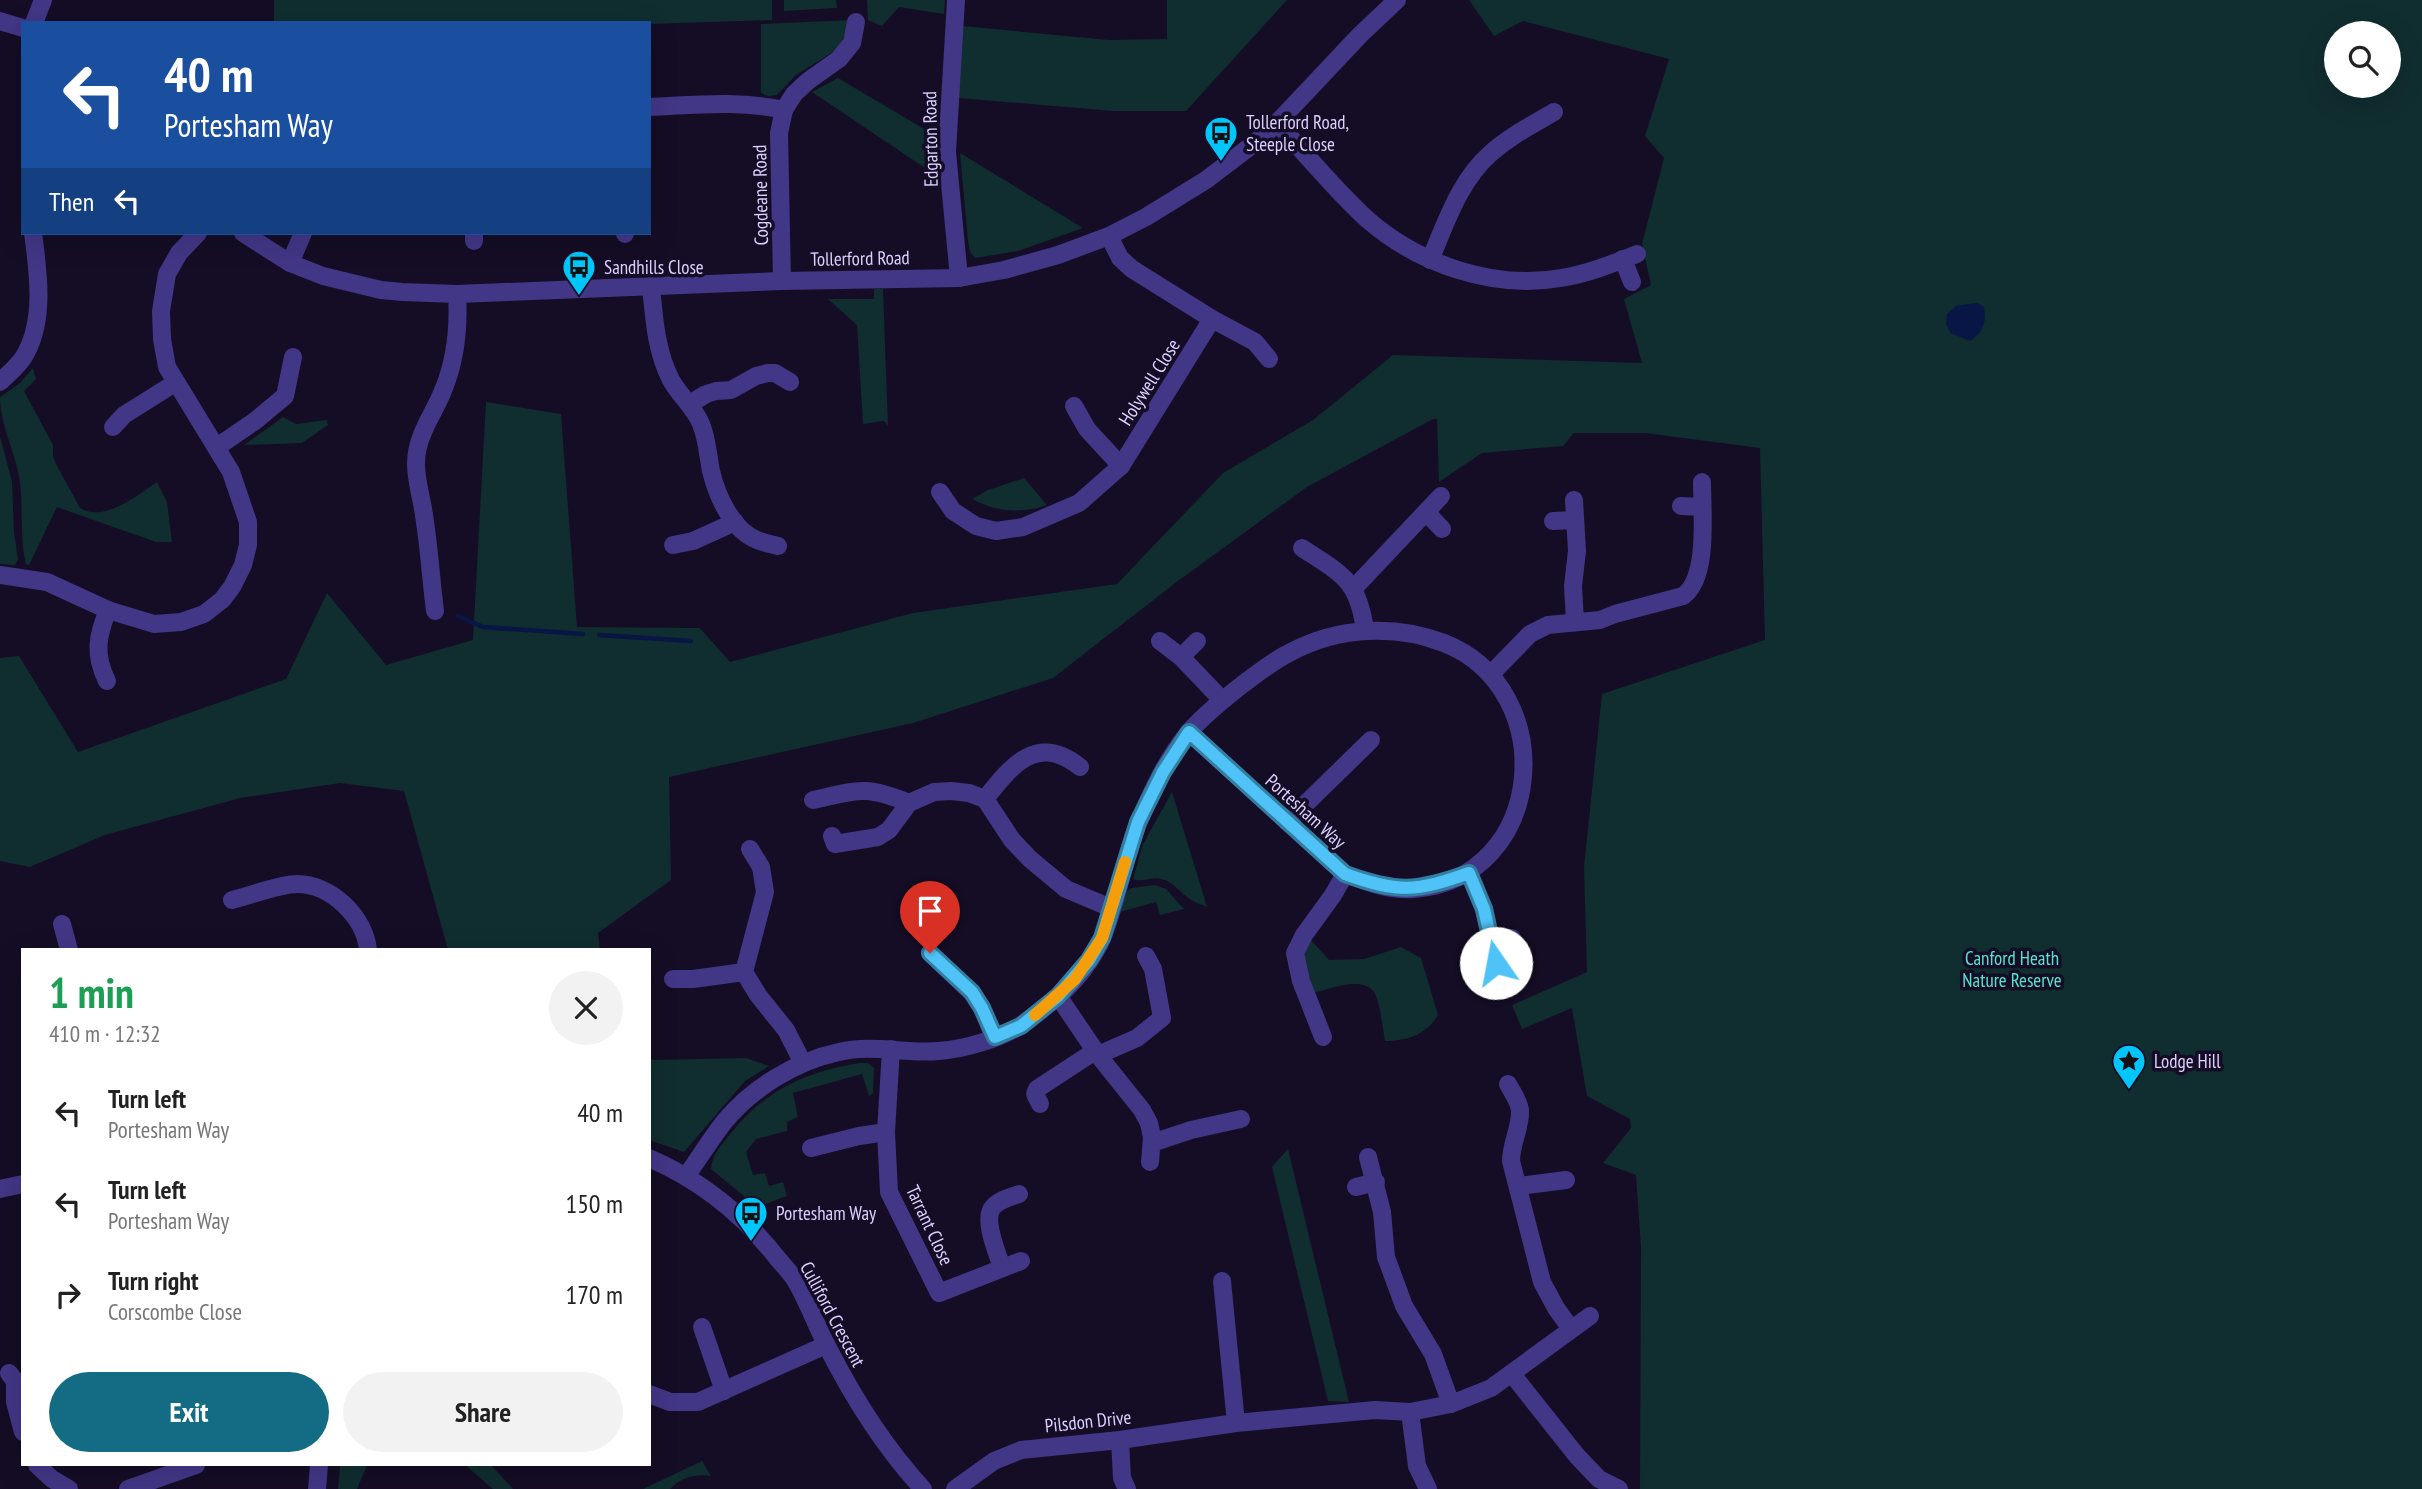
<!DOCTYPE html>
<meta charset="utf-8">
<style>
:root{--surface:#fff;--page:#f2f2f2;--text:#222;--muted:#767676;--accent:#136c84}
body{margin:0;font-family:"PT Sans Narrow",sans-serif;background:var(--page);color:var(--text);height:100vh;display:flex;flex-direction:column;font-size:26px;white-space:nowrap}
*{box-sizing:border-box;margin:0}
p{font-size:23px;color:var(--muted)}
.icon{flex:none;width:38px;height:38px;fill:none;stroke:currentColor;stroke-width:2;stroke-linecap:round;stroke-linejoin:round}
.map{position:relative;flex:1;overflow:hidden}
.panel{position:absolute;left:21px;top:948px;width:630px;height:518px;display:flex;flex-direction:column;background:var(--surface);border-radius:0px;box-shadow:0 7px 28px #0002}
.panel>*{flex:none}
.banner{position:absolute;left:21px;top:21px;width:630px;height:214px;border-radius:0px;box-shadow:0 7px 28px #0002;background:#1a4fa0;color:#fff;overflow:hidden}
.tools{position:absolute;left:2324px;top:21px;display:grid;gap:14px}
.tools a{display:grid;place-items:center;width:77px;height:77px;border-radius:50%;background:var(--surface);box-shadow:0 7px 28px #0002;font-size:35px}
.pin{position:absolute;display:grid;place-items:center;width:60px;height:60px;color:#fff;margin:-72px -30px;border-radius:50% 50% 50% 0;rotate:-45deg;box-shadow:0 0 7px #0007}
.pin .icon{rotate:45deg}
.me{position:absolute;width:77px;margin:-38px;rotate:348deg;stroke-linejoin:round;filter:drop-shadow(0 0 5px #0008)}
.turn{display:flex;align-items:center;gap:24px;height:147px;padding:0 28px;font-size:32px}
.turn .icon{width:91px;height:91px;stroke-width:2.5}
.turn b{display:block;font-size:49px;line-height:60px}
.then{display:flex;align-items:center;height:66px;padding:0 28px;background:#0003;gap:14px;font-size:26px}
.round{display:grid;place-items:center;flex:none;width:74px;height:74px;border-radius:37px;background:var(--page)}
.overview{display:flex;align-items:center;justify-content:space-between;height:119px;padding:0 28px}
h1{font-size:42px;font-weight:800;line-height:52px;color:#1e9e55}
.cta{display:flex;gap:14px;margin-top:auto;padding:14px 28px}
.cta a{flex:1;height:80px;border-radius:42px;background:var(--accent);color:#fff;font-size:28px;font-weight:800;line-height:80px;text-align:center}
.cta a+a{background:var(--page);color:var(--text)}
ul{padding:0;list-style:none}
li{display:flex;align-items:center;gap:21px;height:91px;padding:0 28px}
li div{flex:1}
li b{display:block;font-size:26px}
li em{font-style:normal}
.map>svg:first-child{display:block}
</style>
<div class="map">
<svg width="2422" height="1489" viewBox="0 0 2422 1489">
<rect width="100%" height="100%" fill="#140d25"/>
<g fill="#102d2f" fill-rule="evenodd">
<path d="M274,0H772V20L649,24L274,23Z"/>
<path d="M784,0H836L837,8L784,11Z"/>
<path d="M867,0H945L944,14L899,7L882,26L868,20Z"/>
<path d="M1167,0H1287L1186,111H1113L958,98L962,26L1109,40L1167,39Z"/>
<path d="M1469,0H2422V1489H1640L1641,1248L1636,1175L1603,1163L1631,1128L1630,1119L1587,1096L1572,1008L1522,1029L1512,1005L1587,972L1584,867L1602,694L1765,640L1760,448L1645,433H1574L1563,446L1482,453L1439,482L1437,419H1433L1307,487L1178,581L1053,678L913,723L669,777L671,880L598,933L600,950H448L404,791L340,783L240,798L105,835L30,867L0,861V658L19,656L78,752L286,679L327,593L386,665L473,640L486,402L561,414L577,627L700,628L730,662L913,613L1117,584L1223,473L1313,420L1393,355L1642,363L1624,299L1651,285L1642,244L1664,158L1645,136L1669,59L1523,21L1494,36ZM2336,33H2389V86H2336Z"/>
<path d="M851,20L841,44L833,52L796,75L777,95L768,96L761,93V24Z"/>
<path d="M838,78L936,136L940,178L812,92Z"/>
<path d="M960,153L1083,228L1018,251L975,258L970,252L968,241Z"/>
<path d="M874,289H883L888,426L884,421L863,424L857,325L828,299H874Z"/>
<path d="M33,368L36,379L24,391L53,445V456L56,464L80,508C104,523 138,495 157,482L167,502L172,542H156L57,507L29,565L26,564C19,534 24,505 19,476C14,449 0,424 0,397L19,384Z"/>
<path d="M283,417L296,424L327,420L328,425L302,443L244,445Z"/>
<path d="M0,436L12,482L14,532L18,560L15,565L0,564Z"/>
<path d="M1024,478L1047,505C1021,514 995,512 972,499L988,490Z"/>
<path d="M1172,792L1207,907C1201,904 1195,903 1190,899C1180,893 1175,883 1162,879C1151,876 1143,883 1133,879L1143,844Z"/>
<path d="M1155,885L1166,889L1184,909L1160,915L1156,902L1120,912L1125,893L1132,888Z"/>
<path d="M1310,939L1329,960L1364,959L1401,947L1421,958L1438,1015C1426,1035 1407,1041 1385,1041C1383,1030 1380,1001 1374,992C1362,975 1327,990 1310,994L1302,950Z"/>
<path d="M649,1058L654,1060L746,1058L769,1066L745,1081L684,1152L649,1140Z"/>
<path d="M860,1063H868L874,1068L873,1093L869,1096L862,1074L793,1093L798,1117L787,1122V1131L756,1139L746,1152L753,1175L765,1173L769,1186L783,1182L787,1196L757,1207L711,1169C712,1154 722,1144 732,1132C765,1090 808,1071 860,1063Z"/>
<path d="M1288,1149L1349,1402L1328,1401L1272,1167Z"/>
<path d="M702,1461L711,1476C696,1473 680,1478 670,1489H643Z"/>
<path d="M340,1465H367L357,1489H338Z"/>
<path d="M465,1465H491L513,1489H493Z"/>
</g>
<path fill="#071644" d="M1977,303L1984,307C1987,321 1983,333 1970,341L1951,333L1946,325L1947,314L1956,306Z"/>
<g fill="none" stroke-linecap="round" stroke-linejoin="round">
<g stroke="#071644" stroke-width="4.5">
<path d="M458,616L483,627L583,634"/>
<path d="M599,635L691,641"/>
</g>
<g stroke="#423686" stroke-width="18">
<path d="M956,0L947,152L959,278"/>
<path d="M0,21L23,28"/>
<path d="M34,23L43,0"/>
<path d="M649,107C695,105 739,100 784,110L779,133L782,281"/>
<path d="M784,110L794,94L808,81L839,59L852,43L856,22"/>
<path d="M1277,123C1306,154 1336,191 1368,220C1419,264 1493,290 1561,278C1587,274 1612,264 1637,254"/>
<path d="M243,233L290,263L323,276L381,290L402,292L457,294L782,281L959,278L1004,270L1058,255L1109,236L1146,217L1206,180L1256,142L1277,123L1360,35L1397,0"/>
<path d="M474,233V241"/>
<path d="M625,234V233"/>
<path d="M1623,259L1632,282"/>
<path d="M1430,260C1446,223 1459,181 1491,153C1510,136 1532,125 1554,112"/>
<path d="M290,263L303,233"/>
<path d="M651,286C654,318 656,351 671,380C679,395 694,407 701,424C707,438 708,456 711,471C717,496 732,530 757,540C764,543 771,544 778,546"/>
<path d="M1212,319L1255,342L1269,359"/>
<path d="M0,382C9,373 21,364 26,353C45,318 38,271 33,233"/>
<path d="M690,404L706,394L716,391L731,390L756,376L768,373H775L790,382"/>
<path d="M1074,406L1087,429L1121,466"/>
<path d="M113,427L124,415L175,383"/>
<path d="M217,447L255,421L285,396L293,357"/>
<path d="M940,492L953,511L976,526L996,531L1023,527L1079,503L1121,466L1212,319L1132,269L1120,258L1109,236"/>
<path d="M1574,500L1577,551L1573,586L1575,622"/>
<path d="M1681,506L1702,507"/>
<path d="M1426,512L1442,529"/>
<path d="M1553,521L1575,520"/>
<path d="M673,545L693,541L735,522"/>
<path d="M1302,548C1343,575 1358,580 1365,630"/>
<path d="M0,575L47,582L108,610L154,624L181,622L204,614L222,600L232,587L243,565L248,545V522L231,472L167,367L162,339L161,311L167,274L179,253L198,233"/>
<path d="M1354,588L1441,496"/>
<path d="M435,611C431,579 429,547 424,515C421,493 412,469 418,447C423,425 437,408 444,388C456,358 459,326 457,294"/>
<path d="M1160,641L1181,657L1222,700"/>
<path d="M1181,657L1197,641"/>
<path d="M1491,674L1530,634L1548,625L1600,620L1615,614L1683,596C1709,578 1702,512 1702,482"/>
<path d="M107,681C94,655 97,636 108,610"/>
<path d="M985,799L1012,840L1030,859L1066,889L1111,908"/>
<path d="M813,800C858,790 865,785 909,803"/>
<path d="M1287,822L1371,740"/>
<path d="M832,836L835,844L878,837L889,830L909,803L934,792L951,791L969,793L985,799C1012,765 1037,733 1080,767"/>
<path d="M750,849L761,867L765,892L744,972L758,995L786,1030L803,1063"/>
<path d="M1469,873L1484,909L1496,963"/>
<path d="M232,900C249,896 280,884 297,884C331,884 365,917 368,950"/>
<path d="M62,924L69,950"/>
<path d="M1492,944L1512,938"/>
<path d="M930,953L972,993L982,1008L994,1037"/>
<path d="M673,979H693L744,972"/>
<path d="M1058,996L1098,1055L1142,1110L1149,1123L1152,1137L1150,1162"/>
<path d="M1323,1037L1301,981L1295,953L1304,935L1333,895L1345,874"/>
<path d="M891,1049L886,1132L889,1192L939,1293L1021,1261"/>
<path d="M1098,1055L1137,1038L1162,1018L1153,969L1146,956"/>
<path d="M1508,1084C1512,1092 1519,1101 1520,1110C1521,1127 1511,1143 1511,1161L1542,1282L1556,1308L1571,1329"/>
<path d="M1040,1104L1035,1094L1037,1089L1095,1051"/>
<path d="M1152,1143L1191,1130L1241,1119"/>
<path d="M811,1148L859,1136L886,1132"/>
<path d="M1368,1157L1382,1212L1386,1257L1404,1306L1433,1354L1451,1404"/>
<path d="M649,1158C702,1181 743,1214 778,1259C785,1267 793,1275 798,1285C809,1305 817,1327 828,1348C854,1399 884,1447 923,1489"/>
<path d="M687,1175C699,1158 711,1139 724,1122C752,1088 796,1061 839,1052C872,1044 906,1054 939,1051C965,1049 999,1039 1021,1025C1033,1018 1045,1007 1055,999C1074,983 1094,959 1103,936C1118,898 1124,857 1140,819C1153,789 1168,757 1189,732C1205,714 1224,699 1243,684C1258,673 1274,660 1291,652C1338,627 1395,624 1444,643C1561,689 1547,878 1414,889C1390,891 1367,882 1345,874L1189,732"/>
<path d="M1519,1186L1566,1180"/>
<path d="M1356,1187L1376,1182"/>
<path d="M0,1189L23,1184"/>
<path d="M1002,1268C998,1254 982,1219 993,1207C999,1200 1010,1197 1019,1194"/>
<path d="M1222,1281L1236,1423"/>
<path d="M702,1327L724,1391"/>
<path d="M9,1373L15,1381V1402L23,1432"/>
<path d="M1512,1374L1577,1456L1599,1479L1619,1489"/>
<path d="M649,1394L670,1402H698L826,1345"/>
<path d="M1410,1412L1417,1466L1428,1489"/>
<path d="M1120,1440L1122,1478L1127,1489"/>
<path d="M37,1465L52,1479L69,1489"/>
<path d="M128,1489L196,1465"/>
<path d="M317,1489L319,1465"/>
<path d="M955,1489L994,1461L1021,1450L1120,1440L1236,1423L1375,1410L1410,1412L1451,1404L1491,1388L1590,1316"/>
</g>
</g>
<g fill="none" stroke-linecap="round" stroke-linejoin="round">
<defs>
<path id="route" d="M930,953L972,992L982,1008L995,1037L1021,1026L1058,996L1089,960L1102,938L1138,822L1163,772L1189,732L1345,874C1398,893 1416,892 1469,873L1484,909L1496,963"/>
</defs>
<use href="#route" stroke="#337fa1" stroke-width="18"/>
<use href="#route" stroke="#4fc3f7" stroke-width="12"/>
<path stroke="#f59e0b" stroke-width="12" d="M1035,1015L1075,979L1102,938L1125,862"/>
</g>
<defs>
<symbol id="bus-pin" viewBox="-11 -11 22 30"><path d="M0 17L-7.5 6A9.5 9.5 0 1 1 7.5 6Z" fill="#00c6fc" stroke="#140d25"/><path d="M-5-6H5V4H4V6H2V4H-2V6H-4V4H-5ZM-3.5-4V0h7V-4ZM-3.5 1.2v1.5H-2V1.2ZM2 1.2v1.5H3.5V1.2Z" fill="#111"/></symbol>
<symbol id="sight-pin" viewBox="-11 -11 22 30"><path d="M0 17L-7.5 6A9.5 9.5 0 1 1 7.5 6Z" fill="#00c6fc" stroke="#140d25"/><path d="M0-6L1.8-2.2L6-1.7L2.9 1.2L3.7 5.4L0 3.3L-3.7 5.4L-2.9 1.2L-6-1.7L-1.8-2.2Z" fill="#111"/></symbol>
</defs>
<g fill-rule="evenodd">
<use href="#bus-pin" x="1202" y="114" width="38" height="52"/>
<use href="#bus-pin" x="560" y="248" width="38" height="52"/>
<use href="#sight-pin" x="2110" y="1042" width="38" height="52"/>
<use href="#bus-pin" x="732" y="1194" width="38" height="52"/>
</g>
<g text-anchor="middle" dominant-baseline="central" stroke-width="7" stroke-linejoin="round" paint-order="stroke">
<g font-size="19" fill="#dcd1ff" stroke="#140d25" text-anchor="start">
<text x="1246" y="122">Tollerford Road,<tspan x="1246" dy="22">Steeple Close</tspan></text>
<text x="604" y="267">Sandhills Close</text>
<text x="2154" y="1061">Lodge Hill</text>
<text x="776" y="1213">Portesham Way</text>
</g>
<g font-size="19" fill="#dcd1ff" stroke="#140d25">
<text transform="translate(930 139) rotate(-91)">Edgarton Road</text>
<text transform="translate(760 195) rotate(-91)">Cogdeane Road</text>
<text transform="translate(860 258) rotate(-1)">Tollerford Road</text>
<text transform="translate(1149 382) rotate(-58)">Holywell Close</text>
<text transform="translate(1306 811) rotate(42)">Portesham Way</text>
<text transform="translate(930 1225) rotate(65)">Tarrant Close</text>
<text transform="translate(833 1314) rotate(62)">Culliford Crescent</text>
<text transform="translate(1088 1421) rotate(-6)">Pilsdon Drive</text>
</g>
<g font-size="19" fill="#57e5d2" stroke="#140d25">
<text x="2012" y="958">Canford Heath<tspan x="2012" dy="22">Nature Reserve</tspan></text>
</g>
</g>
</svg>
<div class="tools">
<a><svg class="icon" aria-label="search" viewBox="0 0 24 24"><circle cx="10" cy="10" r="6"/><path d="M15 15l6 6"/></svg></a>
</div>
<div class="pin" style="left:930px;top:953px;background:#d93025"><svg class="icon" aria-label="arrive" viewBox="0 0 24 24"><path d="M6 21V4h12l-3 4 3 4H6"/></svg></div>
<svg class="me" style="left:1496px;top:963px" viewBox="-20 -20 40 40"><circle r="19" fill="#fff"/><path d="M0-13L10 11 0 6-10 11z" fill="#4fc3f7"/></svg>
<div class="banner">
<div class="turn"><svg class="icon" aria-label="left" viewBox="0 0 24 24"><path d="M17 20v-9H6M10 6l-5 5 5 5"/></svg><div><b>40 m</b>Portesham Way</div></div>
<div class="then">Then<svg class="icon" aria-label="left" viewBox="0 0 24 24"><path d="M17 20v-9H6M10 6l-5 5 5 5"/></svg></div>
</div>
<section class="panel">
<div class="overview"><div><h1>1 min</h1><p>410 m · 12:32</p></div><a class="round"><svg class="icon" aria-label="close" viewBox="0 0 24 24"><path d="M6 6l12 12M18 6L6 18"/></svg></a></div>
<ul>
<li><svg class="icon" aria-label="left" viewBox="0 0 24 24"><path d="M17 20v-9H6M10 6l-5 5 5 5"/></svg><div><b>Turn left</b><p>Portesham Way</p></div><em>40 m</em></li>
<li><svg class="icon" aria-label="left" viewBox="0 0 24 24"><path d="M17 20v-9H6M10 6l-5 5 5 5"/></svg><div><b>Turn left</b><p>Portesham Way</p></div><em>150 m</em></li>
<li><svg class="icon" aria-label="right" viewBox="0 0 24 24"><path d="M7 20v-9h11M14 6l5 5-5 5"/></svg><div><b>Turn right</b><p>Corscombe Close</p></div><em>170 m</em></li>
</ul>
<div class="cta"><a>Exit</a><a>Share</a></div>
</section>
</div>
